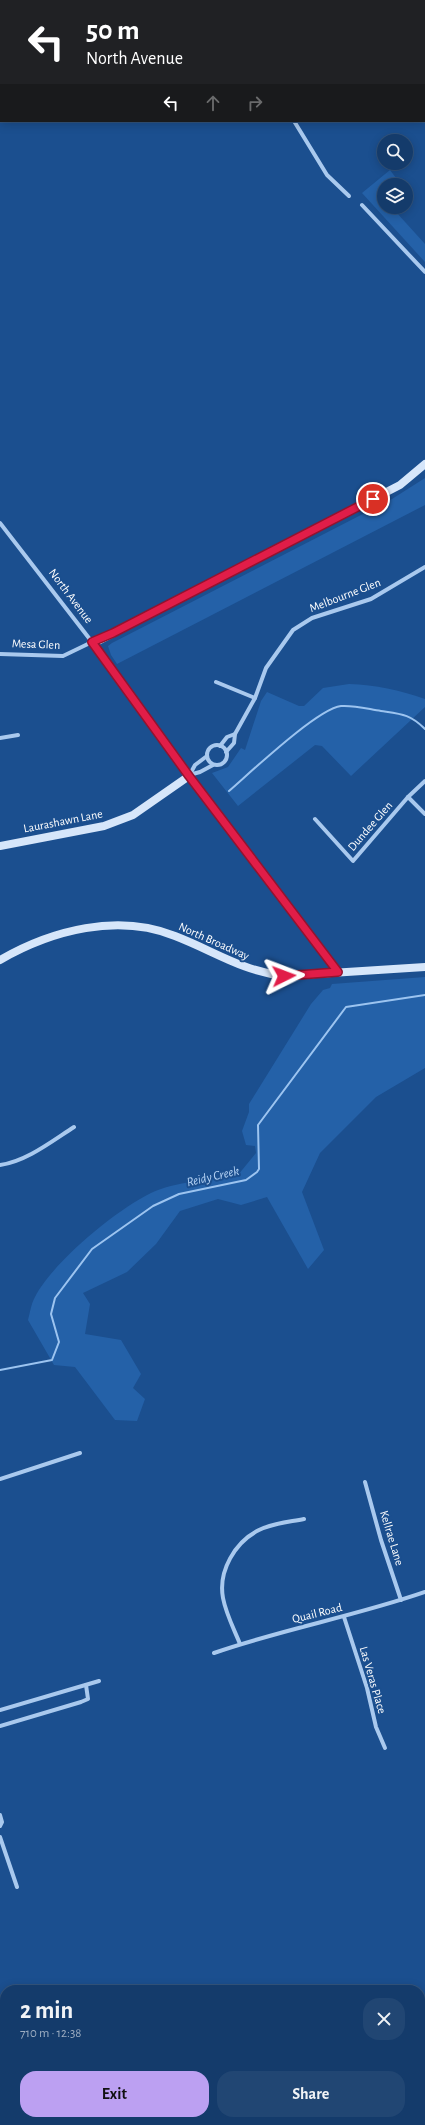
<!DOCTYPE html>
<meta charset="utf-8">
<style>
:root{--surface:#143b6b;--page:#214673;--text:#f1f3f6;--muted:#9dadc1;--line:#33557e;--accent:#bca0f2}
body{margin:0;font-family:"Alegreya Sans",sans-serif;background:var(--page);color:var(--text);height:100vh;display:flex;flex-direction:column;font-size:15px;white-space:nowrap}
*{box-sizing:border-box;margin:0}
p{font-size:13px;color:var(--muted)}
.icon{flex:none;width:22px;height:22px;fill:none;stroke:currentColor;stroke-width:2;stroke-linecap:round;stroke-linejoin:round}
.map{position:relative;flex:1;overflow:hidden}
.sheet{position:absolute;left:0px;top:1985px;width:425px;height:140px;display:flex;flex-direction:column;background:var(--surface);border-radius:16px 16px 0 0;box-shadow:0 2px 10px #0003,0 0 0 1px var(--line)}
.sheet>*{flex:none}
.top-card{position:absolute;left:0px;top:0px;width:425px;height:122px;box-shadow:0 2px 10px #0003,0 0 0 1px var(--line);background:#202124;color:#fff;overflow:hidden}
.buttons{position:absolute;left:377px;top:134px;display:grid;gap:8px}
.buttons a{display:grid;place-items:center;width:36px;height:36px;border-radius:50%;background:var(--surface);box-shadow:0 2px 10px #0003,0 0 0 1px var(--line);font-size:20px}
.pin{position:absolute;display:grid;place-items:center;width:34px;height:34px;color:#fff;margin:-17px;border:2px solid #fff;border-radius:50%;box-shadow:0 1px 4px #0007}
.me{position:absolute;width:44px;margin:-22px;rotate:87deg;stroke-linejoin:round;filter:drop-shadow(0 0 3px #0008)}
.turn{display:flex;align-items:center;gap:14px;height:84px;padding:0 20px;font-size:18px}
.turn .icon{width:52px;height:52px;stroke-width:2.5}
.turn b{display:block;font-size:28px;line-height:34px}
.lanes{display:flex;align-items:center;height:38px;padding:0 20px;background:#0003;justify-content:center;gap:20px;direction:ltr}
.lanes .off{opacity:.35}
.round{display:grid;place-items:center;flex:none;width:42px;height:42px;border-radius:16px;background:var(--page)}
.overview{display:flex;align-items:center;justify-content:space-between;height:68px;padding:0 20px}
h1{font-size:24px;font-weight:700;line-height:30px}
.primary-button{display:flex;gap:8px;margin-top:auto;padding:8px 20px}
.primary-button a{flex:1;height:46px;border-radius:16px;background:var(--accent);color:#111;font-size:16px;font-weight:700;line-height:46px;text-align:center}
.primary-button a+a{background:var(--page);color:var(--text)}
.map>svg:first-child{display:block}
</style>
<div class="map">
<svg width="425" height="2125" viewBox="0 0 425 2125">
<rect width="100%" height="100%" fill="#1b4f8f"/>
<g fill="#2461a8">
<path d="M390,170L399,182L396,185H384V207H396V212L425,244V262L362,193Z"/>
<path d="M425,478V505L117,664L111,655L108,646L112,643L392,499Z"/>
<path d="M349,684C376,685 399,690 425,699V707L351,776L322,746L315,745L238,806L212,773L228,767L241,748L245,750L261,701L267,692L299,706H304L323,688Z"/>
<path d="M425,977V1068L376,1097L320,1153L302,1192L324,1250L308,1269L267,1197L241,1205L218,1199L180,1211L156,1244L127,1272L83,1293L90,1304L85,1334L121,1340L141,1374L133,1388L145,1399L137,1421L115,1420L75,1367L54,1365L28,1320C30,1313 31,1304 35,1297C53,1262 116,1210 151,1193C174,1182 213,1179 238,1175L256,1153L255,1146L246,1145L242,1131L249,1112V1104L311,1004L323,990L330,988L332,984Z"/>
</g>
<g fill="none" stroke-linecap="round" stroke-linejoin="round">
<g stroke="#9cc4f0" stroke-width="2">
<path d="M229,791C251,772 317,709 341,706C354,705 368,709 381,711C401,714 410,714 425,729"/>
<path d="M0,1370L52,1360L59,1342L51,1314L55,1298L92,1249L153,1206L179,1194L246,1180L257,1172L259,1169L258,1125L346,1007L425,995"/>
</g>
<g stroke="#a9c9ee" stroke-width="4">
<path d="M0,75L1,78"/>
<path d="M0,87H1"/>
<path d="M294,121L327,175L349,196"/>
<path d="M362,205L425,272"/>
<path d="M0,523L92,642L63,656L0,654"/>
<path d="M216,682L255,698"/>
<path d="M0,738L18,735"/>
<circle cx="217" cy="755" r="10"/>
<path d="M220,746L227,737L235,734"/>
<path d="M226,752L234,743L235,734L255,698L266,668L293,630L312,618L371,599L425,567"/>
<path d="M189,775L200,772L213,765"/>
<path d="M189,776L195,765L207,756"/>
<path d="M408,797L425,814"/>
<path d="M315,819L353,861L408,797L425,781"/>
<path d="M0,1165C27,1161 52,1141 74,1127"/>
<path d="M0,1479L80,1453"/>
<path d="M365,1482L381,1540L401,1600"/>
<path d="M344,1617L367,1688L376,1727L385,1748"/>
<path d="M240,1644C234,1629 226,1614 223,1598C218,1571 235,1542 259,1530C273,1523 289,1522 304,1519"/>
<path d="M214,1653C283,1629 356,1616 425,1592"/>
<path d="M0,1710L99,1681"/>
<path d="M0,1726L81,1702L88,1699L86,1685"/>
<path d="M0,1815L2,1822L0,1826"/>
<path d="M0,1837L17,1887"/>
<path d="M0,2064L5,2063"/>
<path d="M96,2120L99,2125"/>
<path d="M314,2120L317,2125"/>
</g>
<g stroke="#d6e6fa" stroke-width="8">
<path d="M0,846L104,826L133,815L189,776"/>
<path d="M0,960C52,930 118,913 175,936C214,951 242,971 284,976L425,967"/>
<path d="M338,972L189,776L92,642L100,640L400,485L425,464"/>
</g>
</g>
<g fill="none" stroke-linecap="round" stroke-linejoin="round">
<defs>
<path id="route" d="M284,976L338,972L189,776L92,642L113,633L373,499"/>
</defs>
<use href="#route" stroke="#92132f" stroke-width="10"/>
<use href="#route" stroke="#e11d48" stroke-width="7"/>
</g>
<g text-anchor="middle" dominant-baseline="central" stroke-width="4" stroke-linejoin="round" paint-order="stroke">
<g font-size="12" fill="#fff" stroke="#1b4f8f">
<text transform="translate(345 595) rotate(-21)">Melbourne Glen</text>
<text transform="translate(71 596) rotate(53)">North Avenue</text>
<text transform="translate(36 644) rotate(2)">Mesa Glen</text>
<text transform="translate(63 821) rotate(-11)">Laurashawn Lane</text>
<text transform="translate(370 826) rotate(-49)">Dundee Glen</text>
<text transform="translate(214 941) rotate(24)">North Broadway</text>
<text transform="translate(392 1538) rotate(73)">Kellrae Lane</text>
<text transform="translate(317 1613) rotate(-14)">Quail Road</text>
<text transform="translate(373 1680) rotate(74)">Las Veras Place</text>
</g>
<g font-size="13" font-style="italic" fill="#b5d3f5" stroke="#1b4f8f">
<text transform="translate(213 1177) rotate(-13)">Reidy Creek</text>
</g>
</g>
</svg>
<div class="buttons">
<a><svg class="icon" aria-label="search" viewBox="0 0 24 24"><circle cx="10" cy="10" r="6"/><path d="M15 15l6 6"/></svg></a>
<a><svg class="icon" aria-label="layers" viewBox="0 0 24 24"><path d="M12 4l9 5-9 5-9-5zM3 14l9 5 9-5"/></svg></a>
</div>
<div class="pin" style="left:373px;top:499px;background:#d93025"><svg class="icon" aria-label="arrive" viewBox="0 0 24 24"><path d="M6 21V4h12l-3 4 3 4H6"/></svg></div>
<svg class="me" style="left:284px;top:976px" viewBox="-20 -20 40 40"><path d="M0-17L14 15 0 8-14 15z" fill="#e11d48" stroke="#fff" stroke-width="4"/></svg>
<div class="top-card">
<div class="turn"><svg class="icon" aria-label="left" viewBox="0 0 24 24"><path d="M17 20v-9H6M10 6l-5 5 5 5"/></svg><div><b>50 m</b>North Avenue</div></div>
<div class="lanes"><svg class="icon" aria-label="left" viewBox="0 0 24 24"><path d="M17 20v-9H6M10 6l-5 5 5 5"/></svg><svg class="icon off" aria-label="ahead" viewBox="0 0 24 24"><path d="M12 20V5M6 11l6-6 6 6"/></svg><svg class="icon off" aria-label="right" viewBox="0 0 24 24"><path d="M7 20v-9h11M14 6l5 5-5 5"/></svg></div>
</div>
<section class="sheet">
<div class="overview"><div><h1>2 min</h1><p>710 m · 12:38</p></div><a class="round"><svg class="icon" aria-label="close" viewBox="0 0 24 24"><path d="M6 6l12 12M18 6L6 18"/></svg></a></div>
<div class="primary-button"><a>Exit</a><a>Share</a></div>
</section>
</div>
